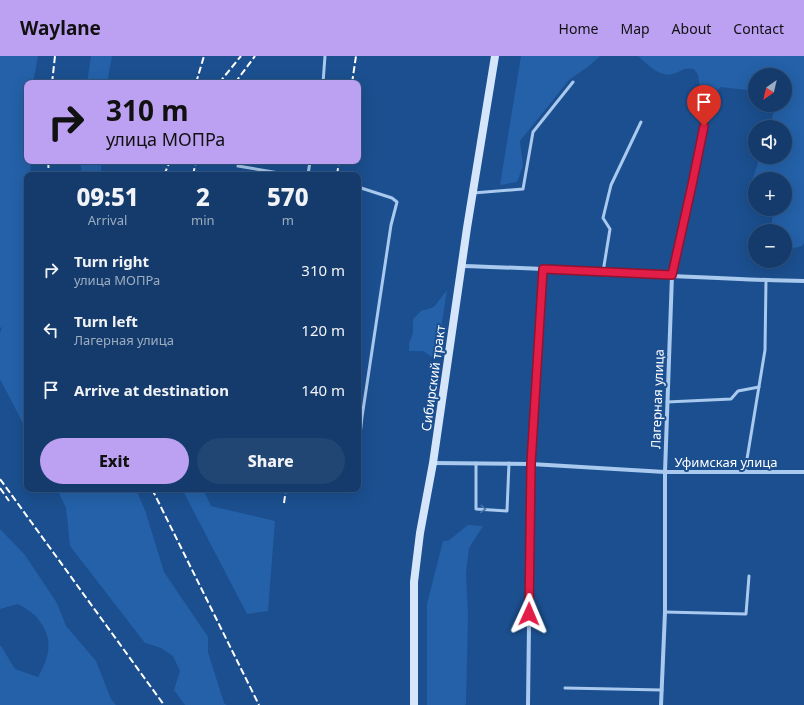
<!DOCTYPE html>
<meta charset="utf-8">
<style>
:root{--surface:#143b6b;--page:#214673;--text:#f1f3f6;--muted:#9dadc1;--line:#33557e;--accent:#bca0f2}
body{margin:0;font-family:"Noto Sans",sans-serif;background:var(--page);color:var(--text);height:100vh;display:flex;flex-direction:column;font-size:15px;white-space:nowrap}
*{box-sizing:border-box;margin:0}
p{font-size:13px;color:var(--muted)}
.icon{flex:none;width:22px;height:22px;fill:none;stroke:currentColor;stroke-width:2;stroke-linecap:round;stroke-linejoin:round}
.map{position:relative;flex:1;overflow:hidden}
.side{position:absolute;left:24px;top:116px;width:337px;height:320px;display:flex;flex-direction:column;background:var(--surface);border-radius:8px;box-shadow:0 4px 16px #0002,0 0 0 1px var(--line)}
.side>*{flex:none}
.top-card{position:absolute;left:24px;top:24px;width:337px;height:84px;border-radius:8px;box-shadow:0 4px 16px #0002,0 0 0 1px var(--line);background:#bca0f2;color:#111;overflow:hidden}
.needle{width:26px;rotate:214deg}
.buttons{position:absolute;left:748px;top:12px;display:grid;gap:8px}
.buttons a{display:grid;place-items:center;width:44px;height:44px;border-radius:50%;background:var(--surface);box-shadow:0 4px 16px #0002,0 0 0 1px var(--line);font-size:20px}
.pin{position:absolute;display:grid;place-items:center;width:34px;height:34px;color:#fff;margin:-41px -17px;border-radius:50% 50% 50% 0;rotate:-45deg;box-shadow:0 0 4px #0007}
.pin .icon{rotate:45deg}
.me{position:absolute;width:44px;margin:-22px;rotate:1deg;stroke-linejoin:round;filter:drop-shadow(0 0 3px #0008)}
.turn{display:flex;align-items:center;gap:14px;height:84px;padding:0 16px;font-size:18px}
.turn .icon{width:52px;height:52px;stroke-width:2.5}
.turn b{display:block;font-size:28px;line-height:34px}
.eta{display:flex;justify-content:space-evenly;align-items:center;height:68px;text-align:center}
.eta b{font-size:24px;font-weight:800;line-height:28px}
.action{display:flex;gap:8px;margin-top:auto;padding:8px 16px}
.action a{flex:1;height:46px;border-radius:24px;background:var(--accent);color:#111;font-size:16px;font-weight:800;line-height:46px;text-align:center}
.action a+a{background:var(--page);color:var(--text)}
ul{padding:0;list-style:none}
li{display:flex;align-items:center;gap:12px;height:60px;padding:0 16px}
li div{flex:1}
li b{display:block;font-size:15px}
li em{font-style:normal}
header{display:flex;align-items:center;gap:24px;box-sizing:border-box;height:56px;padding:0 20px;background:var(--accent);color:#111}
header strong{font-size:19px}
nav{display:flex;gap:22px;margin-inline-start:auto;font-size:14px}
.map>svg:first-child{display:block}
</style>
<header>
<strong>Waylane</strong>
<nav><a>Home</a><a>Map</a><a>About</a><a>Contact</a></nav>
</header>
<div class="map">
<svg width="804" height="649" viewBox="0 0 804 649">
<rect width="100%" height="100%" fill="#1b4f8f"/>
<g fill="#2461a8">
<path d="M0,0H38L33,27H27V105H31L30,119H27V133L23,149L27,156V191L25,195L27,201V375L0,323V277L2,271L0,272Z"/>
<path d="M91,0H112L107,27H87Z"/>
<path d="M521,0H600L589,10L569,24L520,85L523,110L517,126L500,129Z"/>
<path d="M638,0H804V187L802,190L794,192L785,189V175H772C770,168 774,161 772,154L769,153H785V123H755V152L747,140L760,101H785V71H769L775,53L773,49H785V19H755V35L721,31L709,41L700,32L698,19L694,13C684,11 682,15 673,18C660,22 647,8 638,0Z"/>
<path d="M80,105H101V119H82Z"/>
<path d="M447,234L437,300L432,301L423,295H409V288L413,277V263L421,255L434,251Z"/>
<path d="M57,433H136L146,457L164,516L208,581V596L224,647L227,649H185L174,634L180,615L173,600L161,592L145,587L70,490L66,452Z"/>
<path d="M182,433H203L211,450L275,465L268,555L247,558Z"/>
<path d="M468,469L483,470L469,492L466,517L468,560L466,648L465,649H427V548L443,485H448Z"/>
<path d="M0,473L25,499L57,547L66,570L96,605L111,643L116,649H0V590H1L15,613L38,621C50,600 54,583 38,563C34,557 25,552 18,548L0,553Z"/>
</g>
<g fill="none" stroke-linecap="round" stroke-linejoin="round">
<g stroke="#a9c9ee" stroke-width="3">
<path d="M323,27L325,0"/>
<path d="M238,110L291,119"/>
<path d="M308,119L310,105"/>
<path d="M358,131L392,142L397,146L391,169L362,361L358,397"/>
<path d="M473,137L523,133L533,76L573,26"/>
<path d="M603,216L610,173L603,162L611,129L641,66"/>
<path d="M667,346L731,343L738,335L759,331"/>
<path d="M476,407V453L507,455L509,407"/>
<path d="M745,415L765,294L766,224"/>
<path d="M665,556L746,558L749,520"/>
<path d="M565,632L662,634"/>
</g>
<g stroke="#a9c9ee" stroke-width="4">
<path d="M462,210C576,213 690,223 804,225"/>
<path d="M433,407L531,408L665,416H804"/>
<path d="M528,649L531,408L543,213"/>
<path d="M661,649L665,556V416L672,219L692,129L709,41"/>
</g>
<path stroke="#d6e6fa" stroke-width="8" d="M414,649V526L420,477L433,407L467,172L495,0"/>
<g stroke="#fff" stroke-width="2" stroke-dasharray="7 3" stroke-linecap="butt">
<path d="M52,27L55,0"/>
<path d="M196,27L204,0"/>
<path d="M219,27L241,0"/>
<path d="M235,27L255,0"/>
<path d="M352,27L356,0"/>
<path d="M48,105L49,119"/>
<path d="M164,119L170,105"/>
<path d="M193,119L196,105"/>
<path d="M337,119L339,105"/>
<path d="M0,423L164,649"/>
<path d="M0,432L9,445"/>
<path d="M152,433L259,649"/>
<path d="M284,447L286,433"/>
</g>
</g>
<defs><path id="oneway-chevron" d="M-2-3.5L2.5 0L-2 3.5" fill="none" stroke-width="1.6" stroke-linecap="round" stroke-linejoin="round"/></defs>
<use stroke="#4674ac" href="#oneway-chevron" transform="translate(483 453) rotate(5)"/>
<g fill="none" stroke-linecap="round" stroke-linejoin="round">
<defs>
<path id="route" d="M529,558L531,408L543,213L672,219L692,129L704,70"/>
</defs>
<use href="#route" stroke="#92132f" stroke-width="10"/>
<use href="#route" stroke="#e11d48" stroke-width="7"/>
</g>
<g text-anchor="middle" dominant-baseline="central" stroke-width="4" stroke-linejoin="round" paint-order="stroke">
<g font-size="13" fill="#fff" stroke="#1b4f8f">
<text transform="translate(433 322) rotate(-82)">Сибирский тракт</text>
<text transform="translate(657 343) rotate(-88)">Лагерная улица</text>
<text x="726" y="406">Уфимская улица</text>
</g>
</g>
</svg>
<div class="buttons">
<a><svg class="needle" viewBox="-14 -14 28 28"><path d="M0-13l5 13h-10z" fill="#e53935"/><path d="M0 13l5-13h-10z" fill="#9dadc1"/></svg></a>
<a><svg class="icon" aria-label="sound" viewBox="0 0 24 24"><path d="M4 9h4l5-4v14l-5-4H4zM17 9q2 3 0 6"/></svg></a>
<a>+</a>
<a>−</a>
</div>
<div class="pin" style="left:704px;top:70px;background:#d93025"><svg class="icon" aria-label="arrive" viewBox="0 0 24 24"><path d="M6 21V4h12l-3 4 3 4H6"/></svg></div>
<svg class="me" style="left:529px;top:558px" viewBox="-20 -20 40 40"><path d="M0-17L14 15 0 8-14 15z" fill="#e11d48" stroke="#fff" stroke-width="4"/></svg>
<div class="top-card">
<div class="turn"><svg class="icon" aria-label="right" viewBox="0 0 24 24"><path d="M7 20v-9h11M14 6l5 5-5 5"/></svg><div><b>310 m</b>улица МОПРа</div></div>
</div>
<section class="side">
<div class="eta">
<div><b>09:51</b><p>Arrival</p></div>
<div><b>2</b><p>min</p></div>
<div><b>570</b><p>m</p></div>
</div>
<ul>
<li><svg class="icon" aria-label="right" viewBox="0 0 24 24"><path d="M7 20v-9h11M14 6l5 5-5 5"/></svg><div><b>Turn right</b><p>улица МОПРа</p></div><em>310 m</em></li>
<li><svg class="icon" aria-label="left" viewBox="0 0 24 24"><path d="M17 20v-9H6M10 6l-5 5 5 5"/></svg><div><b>Turn left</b><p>Лагерная улица</p></div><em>120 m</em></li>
<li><svg class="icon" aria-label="arrive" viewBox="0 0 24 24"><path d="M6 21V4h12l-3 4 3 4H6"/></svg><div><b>Arrive at destination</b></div><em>140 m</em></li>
</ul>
<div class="action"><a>Exit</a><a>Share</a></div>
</section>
</div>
